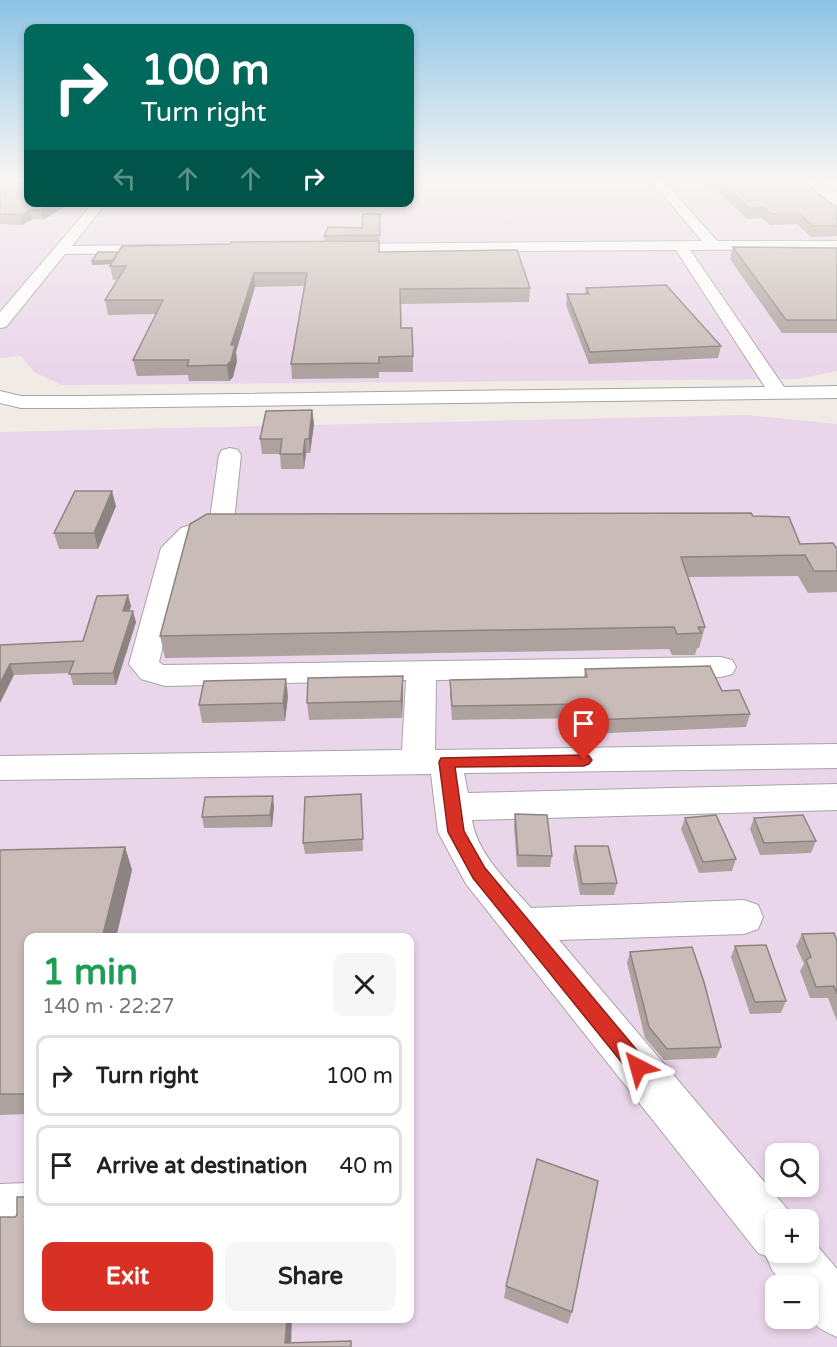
<!DOCTYPE html>
<meta charset="utf-8">
<style>
:root{--surface:#fff;--page:#f6f6f6;--text:#222;--muted:#767676;--line:#e0e0e0;--accent:#d93025}
body{margin:0;font-family:"Varela Round",sans-serif;background:var(--page);color:var(--text);height:100vh;display:flex;flex-direction:column;font-size:22px;white-space:nowrap}
*{box-sizing:border-box;margin:0}
p{font-size:20px;color:var(--muted)}
.icon{flex:none;width:33px;height:33px;fill:none;stroke:currentColor;stroke-width:2;stroke-linecap:round;stroke-linejoin:round}
.map{position:relative;flex:1;overflow:hidden}
.drawer{position:absolute;left:24px;top:933px;width:390px;height:390px;display:flex;flex-direction:column;background:var(--surface);border-radius:12px;box-shadow:0 3px 9px #0003}
.drawer>*{flex:none}
.hud{position:absolute;left:24px;top:24px;width:390px;height:183px;border-radius:12px;box-shadow:0 3px 9px #0003;background:#00695c;color:#fff;overflow:hidden}
.fabs{position:absolute;left:765px;top:1143px;display:grid;gap:12px}
.fabs a{display:grid;place-items:center;width:54px;height:54px;border-radius:12px;background:var(--surface);box-shadow:0 3px 9px #0003;font-size:30px}
.pin{position:absolute;display:grid;place-items:center;width:51px;height:51px;color:#fff;margin:-62px -26px;border-radius:50% 50% 50% 0;rotate:-45deg;box-shadow:0 0 6px #0007}
.pin .icon{rotate:45deg}
.me{position:absolute;width:66px;margin:-33px;rotate:321deg;stroke-linejoin:round;filter:drop-shadow(0 0 4px #0008)}
.turn{display:flex;align-items:center;gap:21px;height:126px;padding:0 18px;font-size:27px}
.turn .icon{width:78px;height:78px;stroke-width:2.5}
.turn b{display:block;font-size:42px;line-height:51px}
.lanes{display:flex;align-items:center;height:57px;padding:0 18px;background:#0003;justify-content:center;gap:30px;direction:ltr}
.lanes .off{opacity:.35}
.round{display:grid;place-items:center;flex:none;width:63px;height:63px;border-radius:12px;background:var(--page)}
.headline{display:flex;align-items:center;justify-content:space-between;height:102px;padding:0 18px}
h1{font-size:36px;font-weight:700;line-height:45px;color:#1e9e55}
.button{display:flex;gap:12px;margin-top:auto;padding:12px 18px}
.button a{flex:1;height:69px;border-radius:12px;background:var(--accent);color:#fff;font-size:24px;font-weight:700;line-height:69px;text-align:center}
.button a+a{background:var(--page);color:var(--text)}
ul{padding:0;list-style:none}
li{display:flex;align-items:center;gap:18px;height:81px;margin:0 12px 9px;padding:0 6px;border:3px solid var(--line);border-radius:12px}
li div{flex:1}
li b{display:block;font-size:22px}
li em{font-style:normal}
.map>svg:first-child{display:block}
</style>
<div class="map">
<svg width="837" height="1347" viewBox="0 0 837 1347">
<rect width="100%" height="100%" fill="#f1ebe5"/>
<g fill="#ead6ea" fill-rule="evenodd">
<path d="M0,178H28V202H410V178H792L837,214V371L798,379L61,385L34,372L21,356L0,358Z"/>
<path d="M747,415L837,424V1347H0V432ZM28,938H410V1318H28ZM776,1154H808V1186H776ZM776,1220H808V1252H776ZM776,1286H808V1318H776Z"/>
</g>
<g fill="none" stroke-linecap="round" stroke-linejoin="round">
<defs>
<g id="minor">
<path d="M649,178H661L717,241H837V249L690,250L784,387L837,386V398L81,408H21L0,403V391L21,396H81L765,387L676,250L339,252L332,248L339,244L702,241Z"/>
<path d="M802,178H815L837,195V205L832,204Z"/>
<path d="M94,202H107L72,246L159,245L166,249L159,253L65,254L6,327L0,328V312Z"/>
<path d="M230,448L238,450L241,455L234,521L236,525L233,530L204,535L186,550L159,662L163,665L721,657L732,660L736,667L732,674L721,677L436,680L435,750L837,744V768L464,773L468,793L837,784V810L472,820C477,854 509,883 531,908L744,900L758,905L763,917L758,929L744,934L559,940L794,1217L795,1220H776V1252H808V1235L837,1269V1337C805,1323 808,1318 808,1286H784L772,1270L766,1256L758,1253L466,884L438,832L431,774L0,780V756L402,750L406,680L165,686L141,679L129,664L161,548L181,528L210,519L219,455L222,450Z"/>
<path d="M28,1183V1233L0,1234V1184Z"/>
</g>
</defs>
<use href="#minor" stroke="#a6a6a6" stroke-width="2"/>
<use href="#minor" fill="#fff" fill-rule="evenodd"/>
</g>
<g fill="#ada29e">
<path d="M704,178H790L837,208V236L811,237L797,224L770,225L762,218L747,219Z"/>
<path d="M0,184L28,202H72L43,220L32,219L22,225L0,224Z"/>
<path d="M131,202H236L235,206H132Z"/>
<path d="M380,214L379,252L530,288L529,302L401,304V328L413,356V372H379V378L292,379L291,364L304,286L255,287L236,352L237,361L233,377L229,381H189L188,375L137,376L133,360L156,314L108,315L105,300L118,279L113,280L110,266L111,264L92,265L118,252L230,244L325,242L324,236L362,228Z"/>
<path d="M733,247L837,248V333H782L730,259Z"/>
<path d="M586,288L721,346L718,358L589,364L566,305L567,294H585Z"/>
<path d="M312,410L314,424L310,453H306L304,469H281L280,454H262L260,439Z"/>
<path d="M116,506L98,549H59L54,533Z"/>
<path d="M753,516L837,571V592L808,593L798,576L688,577L705,627L699,648H697L695,655H672L669,649L165,658L160,636Z"/>
<path d="M131,606L129,611L136,622L116,685H73L70,673L14,675L0,645L83,641Z"/>
<path d="M585,669L722,691L750,714L746,727L588,734L584,718L452,720L450,693V680L584,677Z"/>
<path d="M403,693L402,718L309,720L307,703Z"/>
<path d="M288,696L285,721L202,723L199,705Z"/>
<path d="M361,794L363,851L305,854L303,843Z"/>
<path d="M274,807L272,827L204,828L202,817Z"/>
<path d="M515,814L552,856L550,867H517L514,826Z"/>
<path d="M685,818L736,859L732,871L699,873L681,829Z"/>
<path d="M754,818L816,841L811,853L760,855L750,829Z"/>
<path d="M575,846L617,883L614,895H580L573,858Z"/>
<path d="M125,847L132,870L116,938H28V1114L0,1115V850Z"/>
<path d="M802,934L837,941V1021L828,998H810L800,971L804,964L796,946Z"/>
<path d="M735,946L786,1001L781,1013L750,1014L731,957Z"/>
<path d="M630,952L721,1047L716,1058L664,1060L645,1038L627,963Z"/>
<path d="M410,1185H411L412,1245H410Z"/>
<path d="M506,1286L572,1312L568,1324L504,1298Z"/>
</g>
<g fill="#8d8481">
<path d="M54,202H72L43,220L41,210Z"/>
<path d="M30,210L32,219L22,225L20,215Z"/>
<path d="M118,252L114,264L92,265V261Z"/>
<path d="M254,273L255,287L236,352L237,361L233,377L229,381L227,365L231,345Z"/>
<path d="M312,410L314,424L310,453L309,439Z"/>
<path d="M305,439L306,453L304,469L303,454Z"/>
<path d="M112,491L116,506L98,549L94,533Z"/>
<path d="M128,595L131,606L126,623L123,611Z"/>
<path d="M133,611L136,622L116,685L113,673Z"/>
<path d="M10,664L14,675L0,703V683Z"/>
<path d="M403,676V693L402,718L401,701Z"/>
<path d="M286,679L288,696L285,721L283,703Z"/>
<path d="M273,796L274,807L272,827L270,815Z"/>
<path d="M125,847L132,870L116,938H102Z"/>
<path d="M287,1318H292L291,1347L285,1343Z"/>
</g>
<g fill="#c9bcb8" stroke="#8d8481" stroke-width="1.5">
<path d="M717,178H798L837,208V219H836H837V226H813L799,214H772L764,208H749Z"/>
<path d="M2,183H28V202H54L41,210H30L20,215L0,214V184Z"/>
<path d="M363,214H380V235L324,236L328,227L362,228Z"/>
<path d="M379,241V252L517,250L530,288L400,289L401,328H412L413,356L379,357V363L291,364L307,273H254L231,345H235L231,361L227,365L187,366L189,360H133L163,300H105L126,266H110L122,246L230,244L231,242Z"/>
<path d="M733,247L837,248V320H786Z"/>
<path d="M98,252H118L113,260L92,261Z"/>
<path d="M666,285L721,346L590,352L567,294H589L586,288Z"/>
<path d="M312,410L309,439H305L303,454H280L282,439H260L266,411Z"/>
<path d="M75,491H112L94,533H54Z"/>
<path d="M751,513L753,516L789,517L800,544L833,543L837,549V571H814L805,555L681,557L705,627H698L701,633L677,634L674,627L160,636L190,524L207,514Z"/>
<path d="M128,595L123,611H133L113,673L69,674L74,661L10,664L0,683V645L83,641L97,596Z"/>
<path d="M710,666L722,691L739,690L750,714L591,720L586,704L452,706L450,680L587,677L585,669Z"/>
<path d="M403,676L401,701L307,703L308,678Z"/>
<path d="M286,679L283,703L199,705L204,681Z"/>
<path d="M361,794L363,839L303,843L305,797Z"/>
<path d="M273,796L270,815L202,817L205,797Z"/>
<path d="M515,814L547,815L552,856L518,855Z"/>
<path d="M716,815L736,859L703,862L685,818Z"/>
<path d="M803,815L816,841L764,843L754,818Z"/>
<path d="M575,846H608L617,883L582,884Z"/>
<path d="M125,847L102,938H28V1094H0V850Z"/>
<path d="M834,933L837,941V994L834,986L816,987L806,960L811,957L802,934Z"/>
<path d="M766,945L786,1001L755,1002L735,946Z"/>
<path d="M692,947L704,982L721,1047L667,1049L649,1027L630,952Z"/>
<path d="M537,1159L598,1181L572,1312L506,1286Z"/>
<path d="M410,1185H411L412,1235H410Z"/>
<path d="M17,1197H28V1318H287L285,1343L351,1341V1347H0V1217H15L17,1215Z"/>
</g>
<linearGradient id="sky" x2="0" y2="1"><stop stop-color="#8cc4e6"/><stop offset="0.49" stop-color="#f9f6f3"/><stop offset="1" stop-color="#f9f6f3" stop-opacity="0"/></linearGradient>
<rect width="837" height="366" fill="url(#sky)"/>
<path fill="#d93025" stroke="#8d1f18" stroke-width="1.5" d="M584,755L589,756L592,760L589,764L584,766L455,767L464,831L485,868L645,1060L648,1067L645,1074L638,1077L631,1074L473,878L448,832L439,762L441,758Z"/>
</svg>
<div class="fabs">
<a><svg class="icon" aria-label="search" viewBox="0 0 24 24"><circle cx="10" cy="10" r="6"/><path d="M15 15l6 6"/></svg></a>
<a>+</a>
<a>−</a>
</div>
<div class="pin" style="left:584px;top:760px;background:#d93025"><svg class="icon" aria-label="arrive" viewBox="0 0 24 24"><path d="M6 21V4h12l-3 4 3 4H6"/></svg></div>
<svg class="me" style="left:638px;top:1067px" viewBox="-20 -20 40 40"><path d="M0-17L14 15 0 8-14 15z" fill="#d93025" stroke="#fff" stroke-width="4"/></svg>
<div class="hud">
<div class="turn"><svg class="icon" aria-label="right" viewBox="0 0 24 24"><path d="M7 20v-9h11M14 6l5 5-5 5"/></svg><div><b>100 m</b>Turn right</div></div>
<div class="lanes"><svg class="icon off" aria-label="left" viewBox="0 0 24 24"><path d="M17 20v-9H6M10 6l-5 5 5 5"/></svg><svg class="icon off" aria-label="ahead" viewBox="0 0 24 24"><path d="M12 20V5M6 11l6-6 6 6"/></svg><svg class="icon off" aria-label="ahead" viewBox="0 0 24 24"><path d="M12 20V5M6 11l6-6 6 6"/></svg><svg class="icon" aria-label="right" viewBox="0 0 24 24"><path d="M7 20v-9h11M14 6l5 5-5 5"/></svg></div>
</div>
<section class="drawer">
<div class="headline"><div><h1>1 min</h1><p>140 m · 22:27</p></div><a class="round"><svg class="icon" aria-label="close" viewBox="0 0 24 24"><path d="M6 6l12 12M18 6L6 18"/></svg></a></div>
<ul>
<li><svg class="icon" aria-label="right" viewBox="0 0 24 24"><path d="M7 20v-9h11M14 6l5 5-5 5"/></svg><div><b>Turn right</b></div><em>100 m</em></li>
<li><svg class="icon" aria-label="arrive" viewBox="0 0 24 24"><path d="M6 21V4h12l-3 4 3 4H6"/></svg><div><b>Arrive at destination</b></div><em>40 m</em></li>
</ul>
<div class="button"><a>Exit</a><a>Share</a></div>
</section>
</div>
